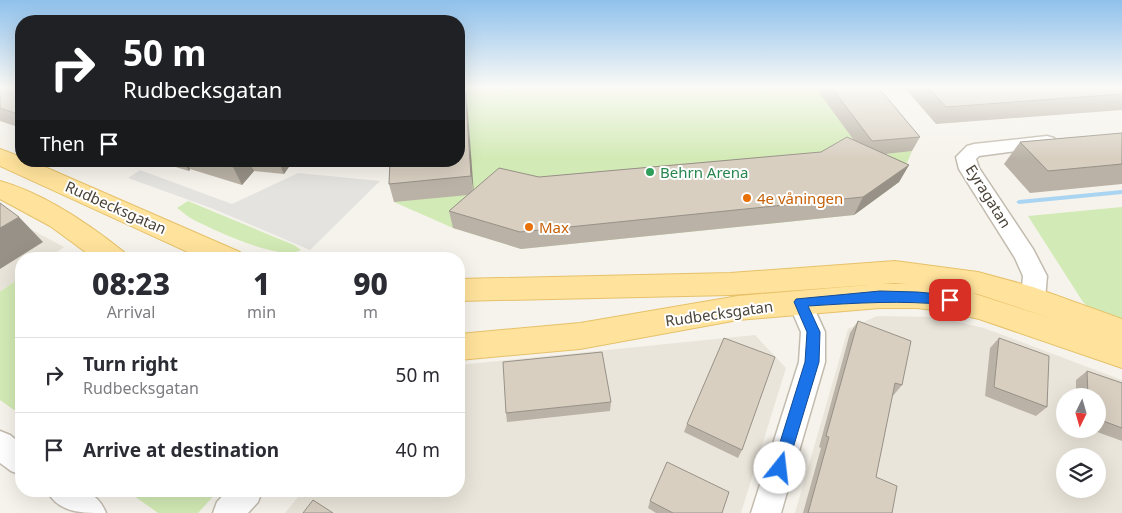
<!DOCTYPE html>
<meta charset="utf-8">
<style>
:root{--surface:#fff;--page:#f2f2f3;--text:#2b2b33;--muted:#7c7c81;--line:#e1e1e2}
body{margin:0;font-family:"Noto Sans",sans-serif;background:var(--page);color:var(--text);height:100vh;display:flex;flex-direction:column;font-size:19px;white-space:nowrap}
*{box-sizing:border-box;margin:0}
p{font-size:16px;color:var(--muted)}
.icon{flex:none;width:28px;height:28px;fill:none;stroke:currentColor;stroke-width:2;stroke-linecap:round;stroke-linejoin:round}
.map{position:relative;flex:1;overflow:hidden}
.sheet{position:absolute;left:15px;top:252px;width:450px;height:245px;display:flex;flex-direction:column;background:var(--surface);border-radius:20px;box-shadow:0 5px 20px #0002}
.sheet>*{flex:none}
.hud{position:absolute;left:15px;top:15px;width:450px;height:152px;border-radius:20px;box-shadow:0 5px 20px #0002;background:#202124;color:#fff;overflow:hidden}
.needle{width:32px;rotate:185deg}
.controls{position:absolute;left:1056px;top:388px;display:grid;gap:10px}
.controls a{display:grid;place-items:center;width:50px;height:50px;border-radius:50%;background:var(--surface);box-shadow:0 5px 20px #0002;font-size:25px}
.pin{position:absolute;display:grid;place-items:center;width:42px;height:42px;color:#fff;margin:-21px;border-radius:10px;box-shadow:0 2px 8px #0006}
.me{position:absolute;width:55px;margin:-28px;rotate:16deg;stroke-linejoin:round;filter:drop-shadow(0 0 4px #0008)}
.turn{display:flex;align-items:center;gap:18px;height:105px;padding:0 25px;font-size:22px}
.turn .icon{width:65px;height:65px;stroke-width:2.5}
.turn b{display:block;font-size:35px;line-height:42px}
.then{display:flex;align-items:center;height:48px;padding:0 25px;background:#0003;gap:10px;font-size:19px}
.eta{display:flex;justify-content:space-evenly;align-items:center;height:85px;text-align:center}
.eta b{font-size:30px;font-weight:800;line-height:35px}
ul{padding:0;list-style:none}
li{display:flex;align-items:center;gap:15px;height:75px;padding:0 25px;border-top:1px solid var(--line)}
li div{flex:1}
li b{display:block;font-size:19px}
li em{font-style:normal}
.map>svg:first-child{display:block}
</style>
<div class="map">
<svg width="1122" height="513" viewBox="0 0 1122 513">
<rect width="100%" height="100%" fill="#f6f3ec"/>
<g fill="#eae5da" fill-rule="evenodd">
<path d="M0,213L64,247L47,259H21V277L0,292Z"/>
<path d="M877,316L937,317L984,328L1122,380V513H795L848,329ZM1065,396H1098V429H1065ZM1065,456H1098V489H1065Z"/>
<path d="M755,335L786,368L741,513H285L303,491H459V365Z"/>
</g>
<g fill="#d2eab5">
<path d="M459,87H861L912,151L899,182L854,215L521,249L453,228L394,202L396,161H459Z"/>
<path d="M188,201L294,245L301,250C281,262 214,230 194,220C188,217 183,212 177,208Z"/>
<path d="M1122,207V324L1096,315L1083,302L1028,216Z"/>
<path d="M21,277V415L0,400V292Z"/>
<path d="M127,491H218L198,513H158Z"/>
</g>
<path fill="#e5e3e0" d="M140,170L232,204L298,173L380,181L310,250L211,208L128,178Z"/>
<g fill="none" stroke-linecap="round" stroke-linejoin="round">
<path fill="#a9d4f2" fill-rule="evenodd" d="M1122,190V194L1019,204L1016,202L1019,200Z"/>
<defs>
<g id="minor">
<path d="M1047,136L1054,138L1056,142L1054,146L979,156L976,159L979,168L1033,249L1047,276L1045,299L1041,306L1033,309L1025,306L1021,299L1023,276L1015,258L959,169L956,157L967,146L974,144Z"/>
<path d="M800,292L808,295L825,332V362L781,513H751L799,362L801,332L788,302L792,295Z"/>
<path d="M0,431L10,435L21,444V475L11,471L0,463Z"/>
<path d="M47,491C73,491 95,485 106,513C81,513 59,513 47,491Z"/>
<path d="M227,491H262L258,502L248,513H213L217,502Z"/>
</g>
<g id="major">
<path d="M0,149L21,157V161H31L240,252L244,259H203L0,166Z"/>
<path d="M0,181C43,193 89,224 124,252L128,259H95L50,226L0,199Z"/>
<path d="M895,261L978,272L1033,287L1122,319V368L979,319L949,312L917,308H880L738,320L580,349L459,360V334L580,323L738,296L880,284H907L895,283L730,295L459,301V279L730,273ZM972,293L978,294L1056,320Z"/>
</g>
</defs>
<use href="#minor" stroke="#c2bbae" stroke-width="3"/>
<use href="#major" stroke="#e6c16a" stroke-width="2"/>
<use href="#minor" fill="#fff" fill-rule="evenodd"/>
<use href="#major" fill="#ffe39c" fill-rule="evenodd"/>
</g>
<g fill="#bab2a6">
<path d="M0,87H21V128L0,121Z"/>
<path d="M459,87L473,190L539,177L821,152L853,139L815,87H878L920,137L912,151L885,154L909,165L899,182L854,215L521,249L453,228L449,211L468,195L394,202L389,184Z"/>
<path d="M904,87H1122V110L936,124Z"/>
<path d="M1122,133V184L1030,193L1004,164L1020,142Z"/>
<path d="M155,161H293L284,174L254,171L242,185L190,169L189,171Z"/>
<path d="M858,321L902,385L892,397L876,477L892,513H803L821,448L819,447L850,333Z"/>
<path d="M999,338L1047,407L1036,416L985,396L990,348Z"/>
<path d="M1087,371L1122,383V441L1089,429H1098V396H1076V380Z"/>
<path d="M611,402L610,411L507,422L506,413Z"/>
<path d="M687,424L742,450L738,458L684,432Z"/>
<path d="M650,501L722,513H656L648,508Z"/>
</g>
<g fill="#979187">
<path d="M465,87H466L474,194L471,176Z"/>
<path d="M183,161H186L190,169L189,171Z"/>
<path d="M238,161H249L254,171L242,185L233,167Z"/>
<path d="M278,161H293L284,174Z"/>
<path d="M909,165L899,182L854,215L863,197Z"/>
<path d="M19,217L43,242L0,269V228Z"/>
</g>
<g fill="#d8cfc1" stroke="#979187">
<path d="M0,87H21V115L0,108Z"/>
<path d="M459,87H465L471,176L389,184L390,161H459Z"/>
<path d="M831,87H878L920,137L872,141Z"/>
<path d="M928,87H1122V94L946,107Z"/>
<path d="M1122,133V164L1048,171L1020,142Z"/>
<path d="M847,137L909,165L863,197L520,232L449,211L499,168L539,177L821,152Z"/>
<path d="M214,161H238L233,167Z"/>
<path d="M0,203L19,217L0,228Z"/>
<path d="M858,321L911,341L902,385L895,383L876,477L897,486L892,513H808L829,437L826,436Z"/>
<path d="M724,338L775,357L742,450L687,424Z"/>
<path d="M999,338L1049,356L1047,407L994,387Z"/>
<path d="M602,352L611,402L506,413L503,362Z"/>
<path d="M1087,371L1122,383V428L1098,419V396H1088Z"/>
<path d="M667,462L729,492L722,513H673L650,501Z"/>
<path d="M313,500L333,513H303Z"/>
</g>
<linearGradient id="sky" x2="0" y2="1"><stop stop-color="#8fc1ec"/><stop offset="0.55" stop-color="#fbfaf6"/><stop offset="1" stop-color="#fbfaf6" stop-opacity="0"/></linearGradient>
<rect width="1122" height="159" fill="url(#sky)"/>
<path fill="#1a73e8" stroke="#114b97" d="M880,291L917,292L950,295L954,297L956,300L954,303L950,305C902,300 856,303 808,306L820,332L819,362L787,468L785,473L780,475L774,473L772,468L805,362L807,332L794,302L796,299Z"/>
<circle fill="#2e9e5b" stroke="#fff" stroke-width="2" cx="650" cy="172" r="5"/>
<g fill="#e8710a" stroke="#fff" stroke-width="2">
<circle cx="747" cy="198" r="5"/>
<circle cx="529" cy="227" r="5"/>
</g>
<g text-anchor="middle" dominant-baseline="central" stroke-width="4" stroke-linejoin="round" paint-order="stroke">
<g font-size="15" fill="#27864d" stroke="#fff" text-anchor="start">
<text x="660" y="172">Behrn Arena</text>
</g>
<g font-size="15" fill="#4b4439" stroke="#fff">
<text transform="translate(989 196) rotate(58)">Eyragatan</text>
<text transform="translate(116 207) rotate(24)">Rudbecksgatan</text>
<text transform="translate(719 313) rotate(-8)">Rudbecksgatan</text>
</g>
<g font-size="15" fill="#c56008" stroke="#fff" text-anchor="start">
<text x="757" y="198">4e våningen</text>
<text x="539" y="227">Max</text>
</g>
</g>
</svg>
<div class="controls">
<a><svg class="needle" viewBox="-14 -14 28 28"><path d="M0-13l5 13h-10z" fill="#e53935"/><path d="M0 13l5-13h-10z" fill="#7c7c81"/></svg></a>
<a><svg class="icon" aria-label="layers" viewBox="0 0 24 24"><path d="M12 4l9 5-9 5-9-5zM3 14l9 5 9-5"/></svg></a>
</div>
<div class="pin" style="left:950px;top:300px;background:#d93025"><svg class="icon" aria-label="arrive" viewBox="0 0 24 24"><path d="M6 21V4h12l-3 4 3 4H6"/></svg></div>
<svg class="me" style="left:780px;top:468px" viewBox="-20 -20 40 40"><circle r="19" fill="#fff"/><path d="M0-13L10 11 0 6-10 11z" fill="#1a73e8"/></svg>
<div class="hud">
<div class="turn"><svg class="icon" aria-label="right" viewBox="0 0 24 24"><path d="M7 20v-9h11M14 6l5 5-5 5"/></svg><div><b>50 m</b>Rudbecksgatan</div></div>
<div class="then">Then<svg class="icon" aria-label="arrive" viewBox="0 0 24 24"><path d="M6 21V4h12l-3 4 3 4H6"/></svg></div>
</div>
<section class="sheet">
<div class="eta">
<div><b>08:23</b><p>Arrival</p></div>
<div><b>1</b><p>min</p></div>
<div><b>90</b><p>m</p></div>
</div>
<ul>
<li><svg class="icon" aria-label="right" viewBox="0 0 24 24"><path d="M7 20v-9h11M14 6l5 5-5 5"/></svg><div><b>Turn right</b><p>Rudbecksgatan</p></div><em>50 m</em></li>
<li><svg class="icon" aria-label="arrive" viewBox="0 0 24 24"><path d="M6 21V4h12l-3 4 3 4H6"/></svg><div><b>Arrive at destination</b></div><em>40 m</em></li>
</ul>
</section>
</div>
